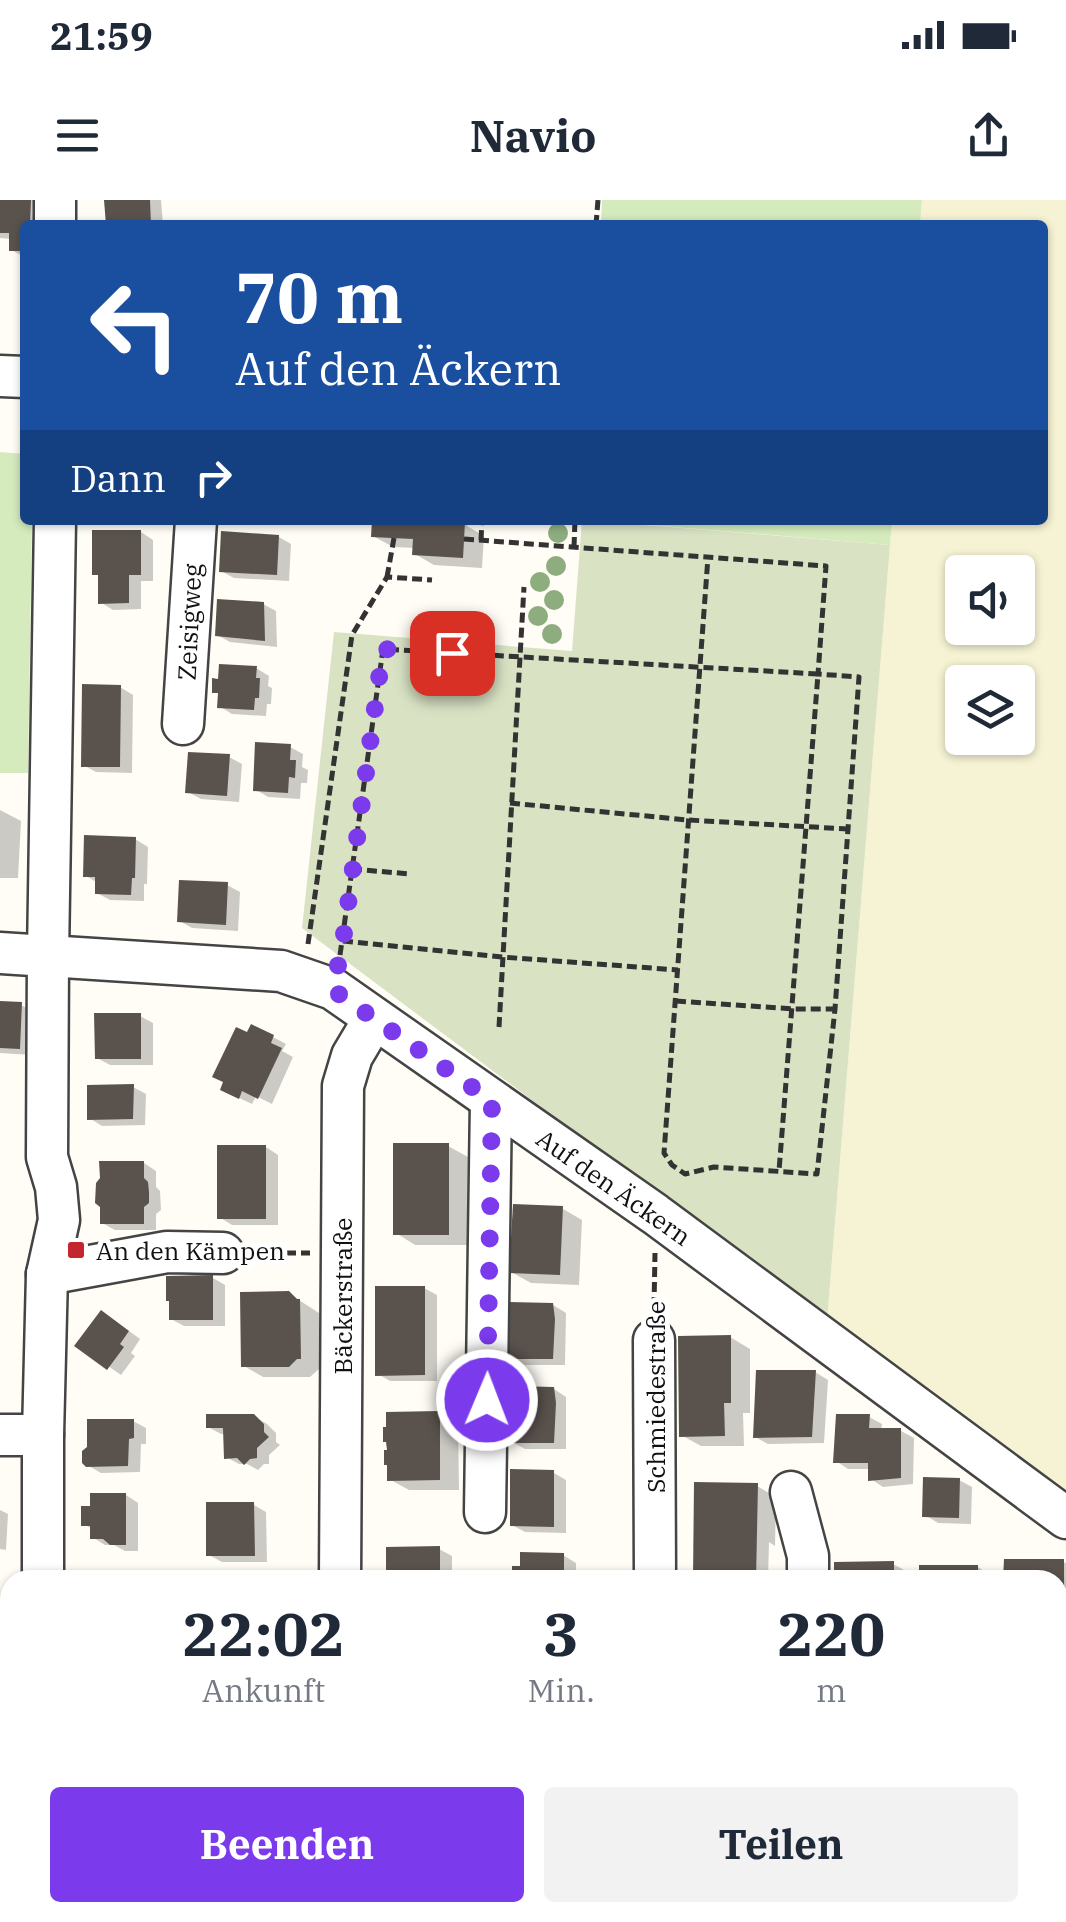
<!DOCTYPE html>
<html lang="de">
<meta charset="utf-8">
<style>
:root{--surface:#fff;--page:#f2f2f3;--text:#1f2937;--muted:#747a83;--accent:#7c3aed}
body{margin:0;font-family:"IBM Plex Serif",serif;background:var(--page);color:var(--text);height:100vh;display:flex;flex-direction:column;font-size:38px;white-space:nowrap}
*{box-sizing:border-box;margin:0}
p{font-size:32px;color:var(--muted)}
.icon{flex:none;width:55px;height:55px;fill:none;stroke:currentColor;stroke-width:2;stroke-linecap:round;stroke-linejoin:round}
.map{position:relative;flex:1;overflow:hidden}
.drawer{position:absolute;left:0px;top:1370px;width:1068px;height:352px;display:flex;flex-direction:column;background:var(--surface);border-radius:30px 30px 0 0;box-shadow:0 2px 8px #0004}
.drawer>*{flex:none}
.guide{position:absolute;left:20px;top:20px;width:1028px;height:305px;border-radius:10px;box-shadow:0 2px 8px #0004;background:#1a4fa0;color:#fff;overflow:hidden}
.tools{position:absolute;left:945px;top:355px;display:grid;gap:20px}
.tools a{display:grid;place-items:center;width:90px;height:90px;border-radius:10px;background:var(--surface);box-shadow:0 2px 8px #0004;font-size:50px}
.pin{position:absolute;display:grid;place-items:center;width:85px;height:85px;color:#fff;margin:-42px;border-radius:20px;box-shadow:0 5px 15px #0006}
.me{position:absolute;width:110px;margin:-55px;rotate:1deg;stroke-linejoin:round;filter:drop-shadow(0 0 8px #0008)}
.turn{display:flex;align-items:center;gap:35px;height:210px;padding:0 50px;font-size:45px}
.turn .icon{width:130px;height:130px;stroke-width:2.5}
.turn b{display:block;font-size:70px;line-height:85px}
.then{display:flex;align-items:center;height:95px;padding:0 50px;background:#0003;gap:20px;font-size:38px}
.eta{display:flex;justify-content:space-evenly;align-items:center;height:170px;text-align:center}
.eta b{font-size:60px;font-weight:800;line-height:70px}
.cta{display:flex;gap:20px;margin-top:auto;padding:20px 50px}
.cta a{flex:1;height:115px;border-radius:10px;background:var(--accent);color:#fff;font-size:40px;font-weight:800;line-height:115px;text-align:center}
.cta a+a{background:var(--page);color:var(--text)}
.status{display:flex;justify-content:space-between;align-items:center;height:70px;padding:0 50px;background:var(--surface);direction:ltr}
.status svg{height:28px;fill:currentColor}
header{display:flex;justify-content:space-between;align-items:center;height:130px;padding:0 50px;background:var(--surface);font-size:45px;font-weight:800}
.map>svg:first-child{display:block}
</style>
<div class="status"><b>21:59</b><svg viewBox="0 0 49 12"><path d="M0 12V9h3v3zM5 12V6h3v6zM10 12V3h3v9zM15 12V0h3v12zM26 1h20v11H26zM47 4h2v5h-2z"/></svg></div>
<header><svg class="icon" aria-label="menu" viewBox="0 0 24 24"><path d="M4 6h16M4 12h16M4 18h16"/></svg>Navio<svg class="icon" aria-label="share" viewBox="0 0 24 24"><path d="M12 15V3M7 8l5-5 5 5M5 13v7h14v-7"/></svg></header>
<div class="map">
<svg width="1066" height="1722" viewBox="0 0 1066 1722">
<rect width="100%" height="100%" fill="#fffdf5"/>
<path fill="#f6f3d4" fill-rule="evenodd" d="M922,0H1066V1294L827,1121L892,320H1042V25H920ZM962,372H1018V428H962ZM962,482H1018V538H962Z"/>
<g fill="#d5ebbd">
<path d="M602,0H922L920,25H601Z"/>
<path d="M0,252L25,254V320H32L28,573H0Z"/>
<path d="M589,320H892L890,345Z"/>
<path d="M10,1525V1574H0V1526Z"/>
</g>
<path fill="#d9e3c4" d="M582,320L890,345L827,1121L302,728L334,432L572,451Z"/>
<g fill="#0003">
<path d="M0,0H43V25H25V57L11,50V39L0,38Z"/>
<path d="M106,0H161L163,25H108Z"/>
<path d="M374,320H468L467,326L484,336L482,368L434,365L415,354V348L393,347L373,336Z"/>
<path d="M141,332L153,340V381H141V409L113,410L100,402V377L95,373Z"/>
<path d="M279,337L291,344L289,381L234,378L221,371Z"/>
<path d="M263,404L276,411L277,447L230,442L217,435Z"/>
<path d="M256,468L269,476L268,486L272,488L271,504H267L266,516L232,514L219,506L220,494L214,491Z"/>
<path d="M120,487L133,495L132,573L96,572L83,565Z"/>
<path d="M290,547L303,554L302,567L308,570L307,583H301L300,599L268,597L255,589Z"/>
<path d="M229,557L242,564L239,602L201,599L188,592Z"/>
<path d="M0,610L21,621L18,678H0Z"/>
<path d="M135,639L148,647L147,684H144V701L110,700L97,693L98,683L86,676Z"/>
<path d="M227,685L240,692L238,731L192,728L180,721Z"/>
<path d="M0,804L21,805L34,812L32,855L0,853Z"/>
<path d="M140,816L153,823V865H110L97,858Z"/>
<path d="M249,835L273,837L286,844L282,851L293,857L272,904L256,896L252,904L235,896Z"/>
<path d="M133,887L146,894L145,925L102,926L89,918Z"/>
<path d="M448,946L468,957L467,1045H415L396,1033Z"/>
<path d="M266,947L278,955V1025H232L219,1017Z"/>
<path d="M144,963L156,971V987L160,991L161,1010L156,1014V1030H115L102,1023Z"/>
<path d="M563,1009L582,1020L579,1085L531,1083L511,1072Z"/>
<path d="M213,1078L225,1085V1126H184L171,1119Z"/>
<path d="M424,1088L437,1095V1181H390L378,1174Z"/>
<path d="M288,1093L319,1113V1169L310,1177H263L244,1166Z"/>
<path d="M553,1105L566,1113L565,1165H524L511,1158Z"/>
<path d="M114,1120L140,1139L131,1153L135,1156L121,1175L78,1145Z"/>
<path d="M730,1137L750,1149V1213H743L744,1246H701L681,1235Z"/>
<path d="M815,1172L828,1180L824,1243L768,1244L755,1237Z"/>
<path d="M554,1189L566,1197V1249H525L512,1242Z"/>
<path d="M439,1214L458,1225L459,1290H409L389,1279L390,1266Z"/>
<path d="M253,1216L267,1224L276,1233V1242L280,1245L269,1255V1264H264L258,1270L247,1264H239L226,1257V1234H221L208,1227Z"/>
<path d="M869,1217L882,1224L881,1231H901L914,1238L913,1284L883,1287L871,1279V1269H848L836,1261Z"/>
<path d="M133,1221L146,1228V1244H141L140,1272L101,1273L87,1265Z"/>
<path d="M554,1273L566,1280V1333L525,1332L512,1325Z"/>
<path d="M959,1280L972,1287L971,1324L938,1323L925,1315Z"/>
<path d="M757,1286L776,1297L775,1346L769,1342L768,1380H695Z"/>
<path d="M126,1295L138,1303V1351H125L114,1345H105L92,1337V1329L84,1324Z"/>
<path d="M254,1305L266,1312L267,1362H222L209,1355Z"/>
<path d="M0,1310L8,1314L6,1350L0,1349Z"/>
<path d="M439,1349L452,1356V1380H388Z"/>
<path d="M563,1355L576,1363V1380H514Z"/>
<path d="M1063,1362L1066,1363V1415H1058V1380H1006Z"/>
<path d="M893,1364L906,1371V1380H837Z"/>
<path d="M978,1367L990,1375V1380H921Z"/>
<path d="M0,1410L6,1414L4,1454L0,1453Z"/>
<path d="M0,1645L10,1650V1691H0Z"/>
<path d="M969,1712H1024V1722H977L969,1717Z"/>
</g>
<g fill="#5a524d">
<path d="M0,0H31L30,25H25V51H9V33H0Z"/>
<path d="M104,0H150L151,25H106Z"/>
<path d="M372,320L465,322L463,358L412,355L413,339L371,337Z"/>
<path d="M92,330H141V375H129V403L98,404V375H92Z"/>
<path d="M221,331L279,335L277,375L219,372Z"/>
<path d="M217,399L264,402L265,441L215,436Z"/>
<path d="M219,464L257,466L256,478H260L259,498H255L254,510L217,508L218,493H212V478L218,479Z"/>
<path d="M82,484L121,485L120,567H81Z"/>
<path d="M255,542L291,544L290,560H296L295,578L289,577L288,593L253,591Z"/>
<path d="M188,552L230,554L227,596L185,593Z"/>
<path d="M84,635L136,637L135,678H132L131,695L95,694V677H83Z"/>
<path d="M179,680L228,682L226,725L177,722Z"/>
<path d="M0,801L22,802L20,849L0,848Z"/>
<path d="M94,813H141V859H95Z"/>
<path d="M251,824L274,835L271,843L282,848L258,899L242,891L239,899L220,890L223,882L212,877L236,827L247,832Z"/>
<path d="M134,884L133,919L87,920V885Z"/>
<rect x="393" y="943" width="56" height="92"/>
<rect x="217" y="945" width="49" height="74"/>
<path d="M99,961H144V978L148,982L149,992V1003L144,1007V1024H100V1007L95,1003L96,983L100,978Z"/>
<path d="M513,1004L563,1006L560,1075L509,1073Z"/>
<path d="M213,1075V1120H169V1101H166V1076Z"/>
<path d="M375,1086H425V1175L375,1176Z"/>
<path d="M289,1091L297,1099H300L301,1159H297L289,1167H241L240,1092Z"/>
<path d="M509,1102L553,1103L555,1119L553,1159H509Z"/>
<path d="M101,1110L129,1131L120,1144L124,1147L107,1170L74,1146Z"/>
<path d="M731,1135V1203H724L725,1236L679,1237L678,1136Z"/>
<path d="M756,1170H816L812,1237L753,1238Z"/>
<path d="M510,1186L554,1187L556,1203L554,1243H510Z"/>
<path d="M440,1211V1280L387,1281V1265H384V1250H387L386,1242H383V1227H386V1212Z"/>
<path d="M206,1214H254L264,1224V1232L269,1237L257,1248V1258L250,1259L244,1265L237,1258L224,1259L223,1228H206Z"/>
<path d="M836,1214H870L869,1228H901V1278L868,1281V1263H833Z"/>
<path d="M87,1219H134V1238L129,1239L128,1266L86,1267L82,1263V1251L87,1247Z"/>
<path d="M510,1269L554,1270V1327L510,1326Z"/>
<path d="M923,1277L960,1278L959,1318L922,1317Z"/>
<path d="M694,1282L758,1283L756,1380H693Z"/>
<path d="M90,1293H126V1345H110L103,1339H90V1326H81V1306H90Z"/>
<path d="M206,1302H254L255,1356H206Z"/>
<path d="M440,1346V1380H386V1347Z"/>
<path d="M520,1352L564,1353V1380H512V1366H520Z"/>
<path d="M1004,1359H1064V1409H1058V1380H1003Z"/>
<path d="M894,1361V1380H834V1362Z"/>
<rect x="919" y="1365" width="59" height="15"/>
<path d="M82,1372H129L130,1380H82Z"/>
<rect x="966" y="1712" width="46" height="7"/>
</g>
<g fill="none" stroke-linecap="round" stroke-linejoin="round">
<defs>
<g id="minor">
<path d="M55,25V0"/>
<path d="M0,176L25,177"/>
<path d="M183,524L196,320"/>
<path d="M0,753L281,771L333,789L655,1014L1066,1318"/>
<path d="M47,1074L167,1052L223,1053"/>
<path d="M654,1140L655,1380"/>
<path d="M0,1235H43"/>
<path d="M791,1292L808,1356V1380"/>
<path d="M485,1312L491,901"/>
<path d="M43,1380V1235L47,1074L59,1020L56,987L47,957L48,755L55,320"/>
<path d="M340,1380L343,886L352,856L374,819"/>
<path d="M1058,1487H1066"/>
<path d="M0,1599H10"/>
<path d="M312,1712L313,1722"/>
<path d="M436,1712L441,1722"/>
<path d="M48,1722V1712"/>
</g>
</defs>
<use href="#minor" stroke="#444" stroke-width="45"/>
<g stroke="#333" stroke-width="5" stroke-dasharray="10 5" stroke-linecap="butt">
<path d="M596,25L598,0"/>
<path d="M464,339L826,366L818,474L859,477L835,809L817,974L714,967L685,974L672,965L664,953L708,357"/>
<path d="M481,340L482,320"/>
<path d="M574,347L575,320"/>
<path d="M387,377L394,338"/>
<path d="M510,603L688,620L848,629"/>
<path d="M352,669L410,674"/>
<path d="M343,741L502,757L678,770"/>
<path d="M308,744L352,435L387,377L432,380"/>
<path d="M340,755L383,449L818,474L779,971"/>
<path d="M676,801L794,809H835"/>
<path d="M499,827L524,387"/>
<path d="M256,1053H310"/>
<path d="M654,1107L655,1053"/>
<path d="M814,1722V1712"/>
</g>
<use href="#minor" stroke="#fff" stroke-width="40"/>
</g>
<g fill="#8dad7f">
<circle cx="558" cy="333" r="10"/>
<circle cx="556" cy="366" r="10"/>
<circle cx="540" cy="382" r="10"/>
<circle cx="554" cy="400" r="10"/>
<circle cx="538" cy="416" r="10"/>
<circle cx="552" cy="434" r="10"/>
</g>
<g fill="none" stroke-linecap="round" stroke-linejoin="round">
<path stroke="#7c3aed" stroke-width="18" stroke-dasharray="0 32.4" d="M452,453L383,449L343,741L333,790L492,901L487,1200"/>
</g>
<rect fill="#c4262e" stroke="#fff" stroke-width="4" x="66" y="1040" width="20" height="20" rx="5"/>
<g text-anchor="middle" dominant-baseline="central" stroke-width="10" stroke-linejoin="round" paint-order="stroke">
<g font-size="25" fill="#111" stroke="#fff">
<text transform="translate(189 422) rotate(-87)">Zeisigweg</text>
<text transform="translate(614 987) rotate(35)">Auf den Äckern</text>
<text transform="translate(342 1096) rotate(-90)">Bäckerstraße</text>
<text transform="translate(655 1197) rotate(-90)">Schmiedestraße</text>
</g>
<g font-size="25" fill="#111" stroke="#fff" text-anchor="start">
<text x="96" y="1050">An den Kämpen</text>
</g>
</g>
</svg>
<div class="tools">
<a><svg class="icon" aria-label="sound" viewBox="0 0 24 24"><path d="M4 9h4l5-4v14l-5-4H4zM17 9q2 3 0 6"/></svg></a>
<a><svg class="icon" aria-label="layers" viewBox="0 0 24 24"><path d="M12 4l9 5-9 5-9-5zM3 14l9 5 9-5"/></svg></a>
</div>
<div class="pin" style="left:452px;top:453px;background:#d93025"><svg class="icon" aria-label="arrive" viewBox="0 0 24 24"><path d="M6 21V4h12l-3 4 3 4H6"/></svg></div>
<svg class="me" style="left:487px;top:1200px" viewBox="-20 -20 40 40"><circle r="17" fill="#7c3aed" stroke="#fff" stroke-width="3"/><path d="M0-11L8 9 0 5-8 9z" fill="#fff"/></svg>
<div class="guide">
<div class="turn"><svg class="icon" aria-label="left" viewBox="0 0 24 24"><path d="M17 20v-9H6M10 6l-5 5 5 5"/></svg><div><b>70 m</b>Auf den Äckern</div></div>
<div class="then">Dann<svg class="icon" aria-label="right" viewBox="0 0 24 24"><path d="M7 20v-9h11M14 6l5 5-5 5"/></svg></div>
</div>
<section class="drawer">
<div class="eta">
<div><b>22:02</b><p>Ankunft</p></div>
<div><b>3</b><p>Min.</p></div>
<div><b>220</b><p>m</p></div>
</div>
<div class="cta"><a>Beenden</a><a>Teilen</a></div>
</section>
</div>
